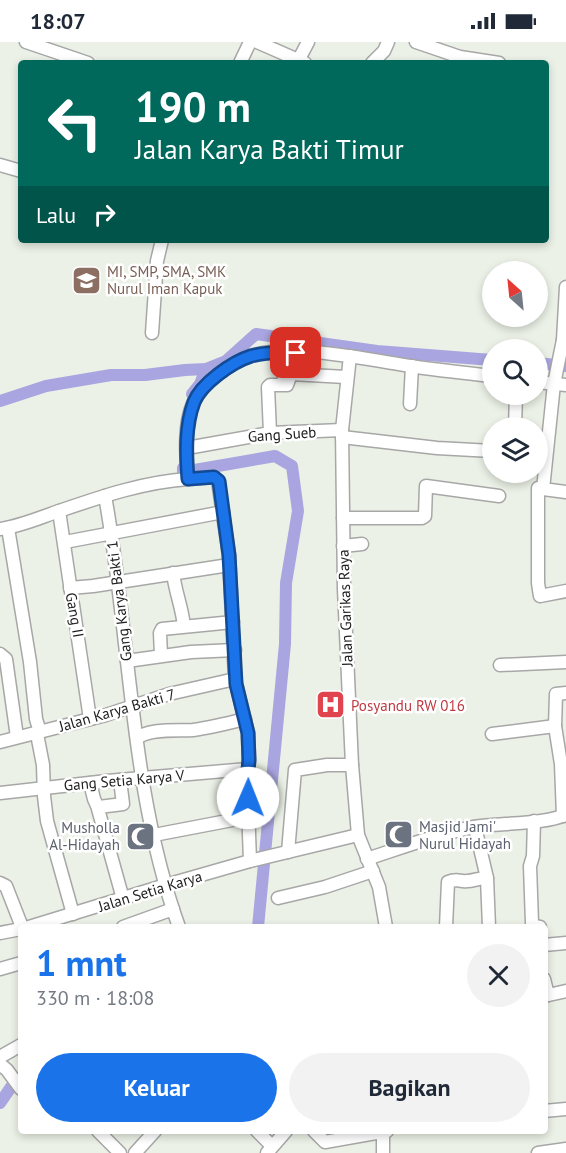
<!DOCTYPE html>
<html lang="id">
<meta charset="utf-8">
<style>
:root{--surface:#fff;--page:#f2f2f3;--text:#1f2937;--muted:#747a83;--accent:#1a73e8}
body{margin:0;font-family:"PT Sans",sans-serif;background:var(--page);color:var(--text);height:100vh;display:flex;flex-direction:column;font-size:22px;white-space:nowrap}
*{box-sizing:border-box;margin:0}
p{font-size:20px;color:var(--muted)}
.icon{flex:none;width:33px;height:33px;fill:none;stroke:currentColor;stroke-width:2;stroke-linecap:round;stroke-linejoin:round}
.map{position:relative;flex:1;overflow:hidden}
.panel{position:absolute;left:18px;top:882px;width:530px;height:210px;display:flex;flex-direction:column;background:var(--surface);border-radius:6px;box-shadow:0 3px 9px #0003}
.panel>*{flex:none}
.top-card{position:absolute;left:18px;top:18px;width:531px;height:183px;border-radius:6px;box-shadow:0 3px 9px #0003;background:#00695c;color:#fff;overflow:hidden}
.needle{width:39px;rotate:333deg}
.fabs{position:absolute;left:482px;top:219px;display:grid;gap:12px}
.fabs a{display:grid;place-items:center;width:66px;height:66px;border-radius:50%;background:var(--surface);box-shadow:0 3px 9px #0003;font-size:30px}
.pin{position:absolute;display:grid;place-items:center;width:51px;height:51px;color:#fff;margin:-26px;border-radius:12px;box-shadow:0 3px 9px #0006}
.me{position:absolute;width:66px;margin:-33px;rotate:1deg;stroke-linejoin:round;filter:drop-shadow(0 0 4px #0008)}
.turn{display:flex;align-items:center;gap:21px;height:126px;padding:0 18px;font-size:27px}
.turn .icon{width:78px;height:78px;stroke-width:2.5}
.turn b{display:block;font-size:42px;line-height:51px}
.then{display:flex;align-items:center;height:57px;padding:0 18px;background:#0003;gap:12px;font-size:22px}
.round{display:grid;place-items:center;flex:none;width:63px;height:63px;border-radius:32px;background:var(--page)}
.summary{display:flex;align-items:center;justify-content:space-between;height:102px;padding:0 18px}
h1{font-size:36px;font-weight:600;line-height:45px;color:var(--accent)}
.primary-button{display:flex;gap:12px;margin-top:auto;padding:12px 18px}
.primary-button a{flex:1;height:69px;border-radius:36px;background:var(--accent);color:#fff;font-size:24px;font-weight:600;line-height:69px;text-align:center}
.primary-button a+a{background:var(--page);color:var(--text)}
.status{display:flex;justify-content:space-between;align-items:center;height:42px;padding:0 30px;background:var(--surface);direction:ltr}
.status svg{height:16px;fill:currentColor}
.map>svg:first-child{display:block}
</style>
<div class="status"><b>18:07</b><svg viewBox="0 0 49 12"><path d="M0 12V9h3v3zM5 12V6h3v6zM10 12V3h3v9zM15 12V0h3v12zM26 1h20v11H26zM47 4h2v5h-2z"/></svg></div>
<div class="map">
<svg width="566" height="1111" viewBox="0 0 566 1111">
<rect width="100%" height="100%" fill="#ebf1e6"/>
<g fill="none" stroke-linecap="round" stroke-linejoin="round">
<g stroke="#a9a5e0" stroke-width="12">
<path d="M537,321L566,324"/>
<path d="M192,352L200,342L206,327"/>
<path d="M0,359L46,344L111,333H145L185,328L206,327L226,319L256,292L377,309L492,318"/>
<path d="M183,426V430L275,414L292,424L298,469L286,541L285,602L258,885"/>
<path d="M0,1061L11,1045L21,1039"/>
</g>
<defs>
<g id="street">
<path d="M26,0L88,21"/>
<path d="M257,0L305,21"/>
<path d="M416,0L460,15L499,21"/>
<path d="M240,21L250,0"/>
<path d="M297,21L308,0"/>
<path d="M372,21L384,9L388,0"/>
<path d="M0,123L21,129"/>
<path d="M152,291L157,219L162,198"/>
<path d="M563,298L566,245"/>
<path d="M566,298H563L554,342L543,447L566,450"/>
<path d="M283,310L284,342"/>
<path d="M350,314L342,388L344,547L352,723L358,793L379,845L386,885"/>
<path d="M537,340L566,343"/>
<path d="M410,362L412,324"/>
<path d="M515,385L516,352"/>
<path d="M270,391L268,345L270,343H287L291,332L346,335"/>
<path d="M342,395L437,406L492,409"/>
<path d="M187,406L270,391L342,388"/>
<path d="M188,437L214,435L218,439L229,513L235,637L248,691L249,718L247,738L250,819"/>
<path d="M538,446V541L540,554L566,549"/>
<path d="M105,454C131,597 129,746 179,885"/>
<path d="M59,469L90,677"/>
<path d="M343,476H422L425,474L426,444L499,454"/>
<path d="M8,486L30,620L36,677L40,690"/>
<path d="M0,487C22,484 41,475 62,468C103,454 144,440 188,437C186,414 183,376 196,356C207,338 230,321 250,314C292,301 366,317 410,324C437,328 465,331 492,334"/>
<path d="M65,500L223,470"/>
<path d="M343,504L362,502"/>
<path d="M173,531C175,549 182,565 184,584"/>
<path d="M70,546L93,544L229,523"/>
<path d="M0,612L6,617L17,695"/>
<path d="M161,613L160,591L162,587L233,580"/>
<path d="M127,619L191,610L235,608"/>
<path d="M500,623L566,620"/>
<path d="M37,692L43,723L44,754L47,779L73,872"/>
<path d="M492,692L555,684"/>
<path d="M137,697C146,686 178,689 193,688C208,686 229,681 245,677"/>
<path d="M0,700L106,673L169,652L235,637"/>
<path d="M120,738L123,762L99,765L98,767L123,857"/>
<path d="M90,741L94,757L98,766"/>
<path d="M0,751L107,739L248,727"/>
<path d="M563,774L561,722L555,684L556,652L566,651"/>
<path d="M534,779L533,814L530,824L532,881L534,884L540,885"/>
<path d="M475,785L487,836L489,885"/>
<path d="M154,793L248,775"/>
<path d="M288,810L295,728L327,723H352"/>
<path d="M367,817C400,806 440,791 474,785C496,781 551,782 566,772"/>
<path d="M0,841L6,844L22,885"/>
<path d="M278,856L325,845L373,829"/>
<path d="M29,885L166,843L250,819L358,793"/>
<path d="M123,885L173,867"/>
<path d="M446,885L448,840C458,836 459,840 467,839C474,839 478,836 487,836"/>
<path d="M0,891L21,887"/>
<path d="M544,903L566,901"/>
<path d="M0,927L21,921"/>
<path d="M544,937L548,953"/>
<path d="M544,954L566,949"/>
<path d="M0,1015L21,1003"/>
<path d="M0,1022L7,1028L21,1047"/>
<path d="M544,1069L566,1067"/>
<path d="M98,1089L120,1111"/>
<path d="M257,1089L272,1104"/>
<path d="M314,1089L325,1100L387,1089"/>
<path d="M383,1089V1111"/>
<path d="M135,1111L155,1089"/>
<path d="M267,1111L286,1089"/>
<path d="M538,1111L566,1107"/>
</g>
</defs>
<use href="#street" stroke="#a7a7a7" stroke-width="15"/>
<use href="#street" stroke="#fff" stroke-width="12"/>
</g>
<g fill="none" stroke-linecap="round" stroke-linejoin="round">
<defs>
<path id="route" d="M248,756L247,738L249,718L248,691L236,642L229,513L219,439L214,435L188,437C186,412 185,384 194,360C201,342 232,320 251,314C266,310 281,310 296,311"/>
</defs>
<use href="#route" stroke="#114b97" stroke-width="15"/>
<use href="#route" stroke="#1a73e8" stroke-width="10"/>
</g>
<defs>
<symbol id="school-square" viewBox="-11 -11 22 22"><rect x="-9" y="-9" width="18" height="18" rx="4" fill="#8d6e63" stroke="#fff"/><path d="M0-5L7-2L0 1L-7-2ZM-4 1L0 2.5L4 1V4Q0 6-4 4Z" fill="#fff"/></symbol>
<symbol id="hospital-square" viewBox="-11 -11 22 22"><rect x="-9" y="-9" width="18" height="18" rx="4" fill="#e0444e" stroke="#fff"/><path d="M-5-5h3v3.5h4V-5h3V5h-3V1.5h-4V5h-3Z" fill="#fff"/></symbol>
<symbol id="mosque-square" viewBox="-11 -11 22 22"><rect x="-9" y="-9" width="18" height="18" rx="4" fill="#6b7280" stroke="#fff"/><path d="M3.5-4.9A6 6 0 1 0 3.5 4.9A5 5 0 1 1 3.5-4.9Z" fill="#fff"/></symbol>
</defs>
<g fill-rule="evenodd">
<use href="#school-square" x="70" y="222" width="33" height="33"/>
<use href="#hospital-square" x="314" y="646" width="33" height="33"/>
<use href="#mosque-square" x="382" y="776" width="33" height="33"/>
<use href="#mosque-square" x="124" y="778" width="33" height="33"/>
</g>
<g text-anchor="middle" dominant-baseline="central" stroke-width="5" stroke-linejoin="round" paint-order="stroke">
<g font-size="15" fill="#785e54" stroke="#fff" text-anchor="start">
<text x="107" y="229">MI, SMP, SMA, SMK<tspan x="107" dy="17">Nurul Iman Kapuk</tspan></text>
</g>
<g font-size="15" fill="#202020" stroke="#fff">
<text transform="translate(282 392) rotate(-4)">Gang Sueb</text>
<text transform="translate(119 559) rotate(-97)">Gang Karya Bakti 1</text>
<text transform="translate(345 566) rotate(-92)">Jalan Garikas Raya</text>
<text transform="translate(75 573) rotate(80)">Gang II</text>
<text transform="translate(117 668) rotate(-16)">Jalan Karya Bakti 7</text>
<text transform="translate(124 738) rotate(-5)">Gang Setia Karya V</text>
<text transform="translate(150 849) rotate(-17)">Jalan Setia Karya</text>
</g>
<g font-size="15" fill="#be3a42" stroke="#fff" text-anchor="start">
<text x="351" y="663">Posyandu RW 016</text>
</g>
<g font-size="15" fill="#5b616d" stroke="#fff" text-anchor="start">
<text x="419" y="784">Masjid Jami'<tspan x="419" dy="17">Nurul Hidayah</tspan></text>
<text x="120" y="785" text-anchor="end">Musholla<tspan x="120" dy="17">Al-Hidayah</tspan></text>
</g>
</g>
</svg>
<div class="fabs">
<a><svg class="needle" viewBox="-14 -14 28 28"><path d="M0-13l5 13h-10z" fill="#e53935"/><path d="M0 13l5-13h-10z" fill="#747a83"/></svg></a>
<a><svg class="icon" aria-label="search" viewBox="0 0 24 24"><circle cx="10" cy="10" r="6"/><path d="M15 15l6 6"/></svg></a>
<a><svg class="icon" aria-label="layers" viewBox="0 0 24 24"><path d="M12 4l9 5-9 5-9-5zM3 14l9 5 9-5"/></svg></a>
</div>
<div class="pin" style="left:296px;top:311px;background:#d93025"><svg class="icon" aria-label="arrive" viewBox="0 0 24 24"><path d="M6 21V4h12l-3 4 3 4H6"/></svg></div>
<svg class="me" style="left:248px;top:756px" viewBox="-20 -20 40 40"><circle r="19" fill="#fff"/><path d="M0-13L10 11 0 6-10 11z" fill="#1a73e8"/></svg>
<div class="top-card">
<div class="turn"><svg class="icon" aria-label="left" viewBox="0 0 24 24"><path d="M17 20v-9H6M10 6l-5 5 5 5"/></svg><div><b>190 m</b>Jalan Karya Bakti Timur</div></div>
<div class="then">Lalu<svg class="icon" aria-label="right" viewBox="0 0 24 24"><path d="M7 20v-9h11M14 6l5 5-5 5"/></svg></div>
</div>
<section class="panel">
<div class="summary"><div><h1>1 mnt</h1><p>330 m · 18:08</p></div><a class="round"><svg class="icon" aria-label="close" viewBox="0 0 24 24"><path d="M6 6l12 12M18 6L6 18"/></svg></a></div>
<div class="primary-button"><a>Keluar</a><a>Bagikan</a></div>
</section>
</div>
